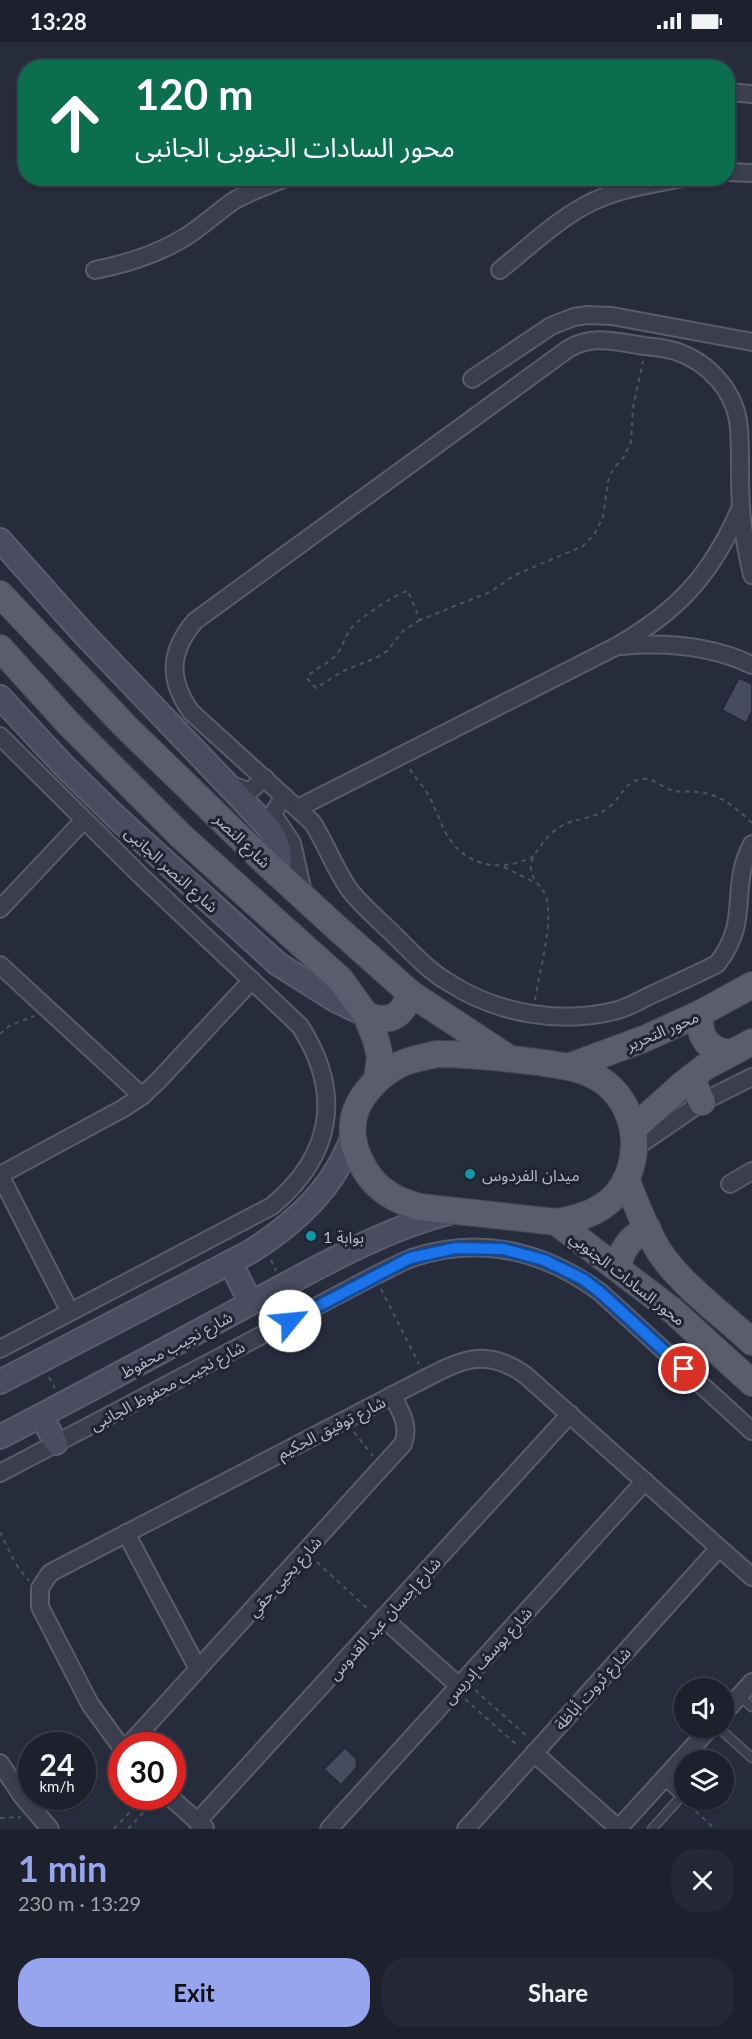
<!DOCTYPE html>
<meta charset="utf-8">
<style>
:root{--surface:#1d212e;--page:#252936;--text:#f1f3f6;--muted:#a0a3aa;--line:#3b3e4a;--accent:#97a4ee}
body{margin:0;font-family:Lato,"Noto Sans Arabic",sans-serif;background:var(--page);color:var(--text);height:100vh;display:flex;flex-direction:column;font-size:22px;white-space:nowrap}
*{box-sizing:border-box;margin:0}
p{font-size:20px;color:var(--muted)}
.icon{flex:none;width:33px;height:33px;fill:none;stroke:currentColor;stroke-width:2;stroke-linecap:round;stroke-linejoin:round}
.map{position:relative;height:1787px;overflow:hidden}
.drawer{display:flex;flex-direction:column;background:var(--surface);flex:1}
.drawer>*{flex:none}
.banner{position:absolute;left:18px;top:18px;width:717px;height:126px;border-radius:24px;box-shadow:0 2px 4px #0004,0 0 0 2px var(--line);background:#0b6e4f;color:#fff;overflow:hidden}
.controls{position:absolute;left:674px;top:1636px;display:grid;gap:12px}
.controls a{display:grid;place-items:center;width:60px;height:60px;border-radius:50%;background:var(--surface);box-shadow:0 2px 4px #0004,0 0 0 2px var(--line);font-size:30px}
.speed{position:absolute;left:18px;top:1690px;display:flex;gap:12px;font-size:30px;font-weight:700;text-align:center}
.speed>*{display:grid;place-content:center;width:78px;height:78px;border-radius:50%;background:var(--surface);box-shadow:0 2px 4px #0004,0 0 0 2px var(--line);line-height:1}
.speed small{font-size:15px;font-weight:400}
.speed .limit{border:9px solid #d22;background:#fff;color:#111}
.pin{position:absolute;display:grid;place-items:center;width:51px;height:51px;color:#fff;margin:-26px;border:3px solid #fff;border-radius:50%;box-shadow:0 2px 6px #0007}
.me{position:absolute;width:66px;margin:-33px;rotate:62deg;stroke-linejoin:round;filter:drop-shadow(0 0 4px #0008)}
.turn{display:flex;align-items:center;gap:21px;height:126px;padding:0 18px;font-size:27px}
.turn .icon{width:78px;height:78px;stroke-width:2.5}
.turn b{display:block;font-size:42px;line-height:51px}
.round{display:grid;place-items:center;flex:none;width:63px;height:63px;border-radius:24px;background:var(--page)}
.headline{display:flex;align-items:center;justify-content:space-between;height:102px;padding:0 18px}
h1{font-size:36px;font-weight:700;line-height:45px;color:var(--accent)}
.action{display:flex;gap:12px;margin-top:auto;padding:12px 18px}
.action a{flex:1;height:69px;border-radius:24px;background:var(--accent);color:#111;font-size:24px;font-weight:700;line-height:69px;text-align:center}
.action a+a{background:var(--page);color:var(--text)}
.status{display:flex;justify-content:space-between;align-items:center;height:42px;padding:0 30px;background:var(--surface);direction:ltr}
.status svg{height:16px;fill:currentColor}
.map>svg:first-child{display:block}
</style>
<div class="status"><b>13:28</b><svg viewBox="0 0 49 12"><path d="M0 12V9h3v3zM5 12V6h3v6zM10 12V3h3v9zM15 12V0h3v12zM26 1h20v11H26zM47 4h2v5h-2z"/></svg></div>
<div class="map">
<svg width="752" height="1787" viewBox="0 0 752 1787">
<rect width="100%" height="100%" fill="#272c3d"/>
<g fill="#474b5e" stroke="#222534" stroke-width="1.5">
<path d="M739,636L752,642V669L746,681L722,668Z"/>
<path d="M345,1706L356,1716L357,1725L341,1743L324,1727Z"/>
</g>
<g fill="none" stroke-linecap="round" stroke-linejoin="round">
<defs>
<g id="lane">
<path d="M739,1654L752,1665"/>
<path d="M719,1686L752,1716"/>
<path d="M652,1787L679,1757V1752L663,1738"/>
</g>
<g id="street">
<path d="M728,50L752,52"/>
<path d="M728,130L752,131"/>
<path d="M95,228C126,222 155,213 182,197C201,186 217,170 235,158C251,149 269,143 286,136"/>
<path d="M500,228C529,205 561,174 594,159C622,146 653,142 683,136"/>
<path d="M472,337L551,284L574,275L587,273L612,274L752,300"/>
<path d="M752,533C747,510 742,488 741,465C739,438 741,412 739,386C736,350 709,320 675,309C665,306 654,305 644,304C616,300 593,292 568,307L195,579C169,610 168,637 191,670L312,780C326,801 334,826 349,847C361,863 377,876 390,889C409,907 426,927 448,940C497,972 561,983 618,968C629,965 641,958 651,953C673,943 695,933 717,922C752,878 728,847 752,802"/>
<path d="M621,604C666,600 710,603 752,623"/>
<path d="M0,694L140,833L300,984C343,1051 333,1113 272,1164L0,1307"/>
<path d="M227,741L245,748H251L265,736"/>
<path d="M284,754L274,770V774L292,801L304,855"/>
<path d="M298,766L617,604C679,568 711,533 740,467"/>
<path d="M0,867L84,778"/>
<path d="M0,923L142,1054"/>
<path d="M635,1106L702,1060L752,1035"/>
<path d="M0,1133L122,1067L142,1054L158,1039L252,938"/>
<path d="M0,1133L70,1270"/>
<path d="M730,1142L752,1129"/>
<path d="M0,1431L374,1234C387,1228 399,1221 412,1216C480,1193 544,1209 600,1250L752,1389"/>
<path d="M126,1491L198,1627"/>
<path d="M383,1576L459,1644"/>
<path d="M723,1672L752,1640"/>
<path d="M128,1704L403,1402C410,1383 401,1370 392,1353"/>
<path d="M122,1706L90,1662L40,1565V1546L50,1531L426,1336C463,1317 486,1306 524,1332L752,1535"/>
<path d="M534,1711L619,1787"/>
<path d="M0,1721L22,1754L50,1787"/>
<path d="M170,1755L205,1786"/>
<path d="M197,1780L570,1372"/>
<path d="M329,1787L645,1439"/>
<path d="M466,1787L719,1506"/>
<path d="M618,1787L710,1686"/>
</g>
<g id="secondary">
<path d="M0,498L83,591L269,786C279,801 282,814 278,832"/>
<path d="M0,655L64,724L116,775L278,922L335,958L366,973"/>
<path d="M230,1220L251,1261"/>
<path d="M0,1340L250,1210C296,1181 335,1145 353,1093"/>
<path d="M41,1374L56,1401"/>
<path d="M0,1395C85,1351 169,1305 253,1260C316,1227 382,1187 452,1170"/>
</g>
<g id="primary">
<path d="M0,552L125,684L265,820L337,886L410,951L507,1015"/>
<path d="M0,606L69,682L181,794L341,938L366,973L376,998L380,1015L377,1038"/>
<path d="M701,971C697,994 708,1009 731,1011"/>
<path d="M366,973C389,982 403,975 410,951"/>
<path d="M437,1012C471,1012 503,1016 537,1020C558,1023 579,1025 598,1036C639,1060 646,1121 614,1155C598,1171 578,1177 556,1180L420,1165C409,1162 399,1159 390,1153C363,1137 345,1098 356,1068C363,1050 380,1033 397,1024C409,1017 424,1015 437,1012Z"/>
<path d="M568,1025L644,997L701,971L752,943"/>
<path d="M691,1036L702,1060"/>
<path d="M633,1087L682,1043L705,1025L752,1000"/>
<path d="M626,1137C636,1161 645,1187 659,1209C680,1242 723,1273 752,1300"/>
<path d="M556,1180L673,1269L752,1341"/>
<path d="M618,1226C621,1207 630,1195 648,1187"/>
</g>
</defs>
<use href="#lane" stroke="#595c6b" stroke-width="11"/>
<use href="#street" stroke="#595c6b" stroke-width="20"/>
<use href="#secondary" stroke="#595c6b" stroke-width="26"/>
<use href="#primary" stroke="#444756" stroke-width="28"/>
<g stroke="#49565d" stroke-width="2" stroke-dasharray="4.5 4.5" stroke-linecap="butt">
<path d="M420,578L403,589L387,609L376,616L343,629L316,646L307,636C312,627 329,622 336,613C344,604 345,592 353,584C360,576 400,549 408,549L420,578L490,550L515,533L583,504L594,493L603,475L608,439L613,427L624,415L631,400L633,366L643,319"/>
<path d="M410,727C414,735 421,741 426,749C436,765 440,784 451,799C471,827 506,829 534,814"/>
<path d="M504,825L536,841"/>
<path d="M535,958C539,931 550,894 548,868C548,864 547,858 546,854C541,843 529,836 531,822C532,815 538,808 542,802C566,770 583,784 608,766C622,756 625,736 646,737C657,738 664,747 675,749C682,750 690,749 698,750C721,752 736,766 752,781"/>
<path d="M0,992L9,984L34,974"/>
<path d="M271,1218L276,1229"/>
<path d="M381,1247L419,1322"/>
<path d="M49,1335L55,1346"/>
<path d="M354,1390L373,1414"/>
<path d="M0,1490L15,1521L29,1539"/>
<path d="M317,1520L370,1569"/>
<path d="M475,1648L529,1696"/>
<path d="M465,1657L519,1705"/>
<path d="M689,1763L715,1787"/>
<path d="M0,1776L21,1775"/>
<path d="M114,1787L144,1755"/>
<path d="M128,1787L155,1758"/>
</g>
<use href="#lane" stroke="#3b3e4d" stroke-width="8"/>
<use href="#street" stroke="#3b3e4d" stroke-width="16"/>
<use href="#secondary" stroke="#4a4d60" stroke-width="22"/>
<use href="#primary" stroke="#595d6d" stroke-width="26"/>
</g>
<g fill="none" stroke-linecap="round" stroke-linejoin="round">
<defs>
<path id="route" d="M290,1279L410,1216L456,1206L503,1207L544,1218L583,1237L600,1250L684,1327"/>
</defs>
<use href="#route" stroke="#114b97" stroke-width="15"/>
<use href="#route" stroke="#1a73e8" stroke-width="10"/>
</g>
<g fill="#0f9aa8" stroke="#202332" stroke-width="2">
<circle cx="470" cy="1132" r="6"/>
<circle cx="311" cy="1194" r="6"/>
</g>
<g text-anchor="middle" dominant-baseline="central" stroke-width="6" stroke-linejoin="round" paint-order="stroke">
<g font-size="16" fill="#b7bac8" stroke="#202332">
<text transform="translate(243 798) rotate(44)">شارع النصر</text>
<text transform="translate(172 827) rotate(42)">شارع النصر الجانبى</text>
<text transform="translate(662 988) rotate(-23)">محور التحرير</text>
<text transform="translate(628 1236) rotate(38)">محور السادات الجنوبي</text>
<text transform="translate(176 1302) rotate(-28)">شارع نجيب محفوظ</text>
<text transform="translate(167 1343) rotate(-28)">شارع نجيب محفوظ الجانبى</text>
<text transform="translate(331 1385) rotate(-27)">شارع توفيق الحكيم</text>
<text transform="translate(284 1534) rotate(-48)">شارع يحيى حقي</text>
<text transform="translate(384 1576) rotate(-48)">شارع إحسان عبد القدوس</text>
<text transform="translate(487 1613) rotate(-48)">شارع يوسف إدريس</text>
<text transform="translate(592 1646) rotate(-48)">شارع ثروت أباظة</text>
</g>
<g font-size="16" fill="#b7bac8" stroke="#202332" text-anchor="start">
<text x="482" y="1132">ميدان الفردوس</text>
<text x="323" y="1194">بوابة 1</text>
</g>
</g>
</svg>
<div class="controls">
<a><svg class="icon" aria-label="sound" viewBox="0 0 24 24"><path d="M4 9h4l5-4v14l-5-4H4zM17 9q2 3 0 6"/></svg></a>
<a><svg class="icon" aria-label="layers" viewBox="0 0 24 24"><path d="M12 4l9 5-9 5-9-5zM3 14l9 5 9-5"/></svg></a>
</div>
<div class="speed"><div>24<small>km/h</small></div><div class="limit">30</div></div>
<div class="pin" style="left:684px;top:1327px;background:#d93025"><svg class="icon" aria-label="arrive" viewBox="0 0 24 24"><path d="M6 21V4h12l-3 4 3 4H6"/></svg></div>
<svg class="me" style="left:290px;top:1279px" viewBox="-20 -20 40 40"><circle r="19" fill="#fff"/><path d="M0-13L10 11 0 6-10 11z" fill="#1a73e8"/></svg>
<div class="banner">
<div class="turn"><svg class="icon" aria-label="ahead" viewBox="0 0 24 24"><path d="M12 20V5M6 11l6-6 6 6"/></svg><div><b>120 m</b>محور السادات الجنوبى الجانبى</div></div>
</div>
</div>
<section class="drawer">
<div class="headline"><div><h1>1 min</h1><p>230 m · 13:29</p></div><a class="round"><svg class="icon" aria-label="close" viewBox="0 0 24 24"><path d="M6 6l12 12M18 6L6 18"/></svg></a></div>
<div class="action"><a>Exit</a><a>Share</a></div>
</section>
